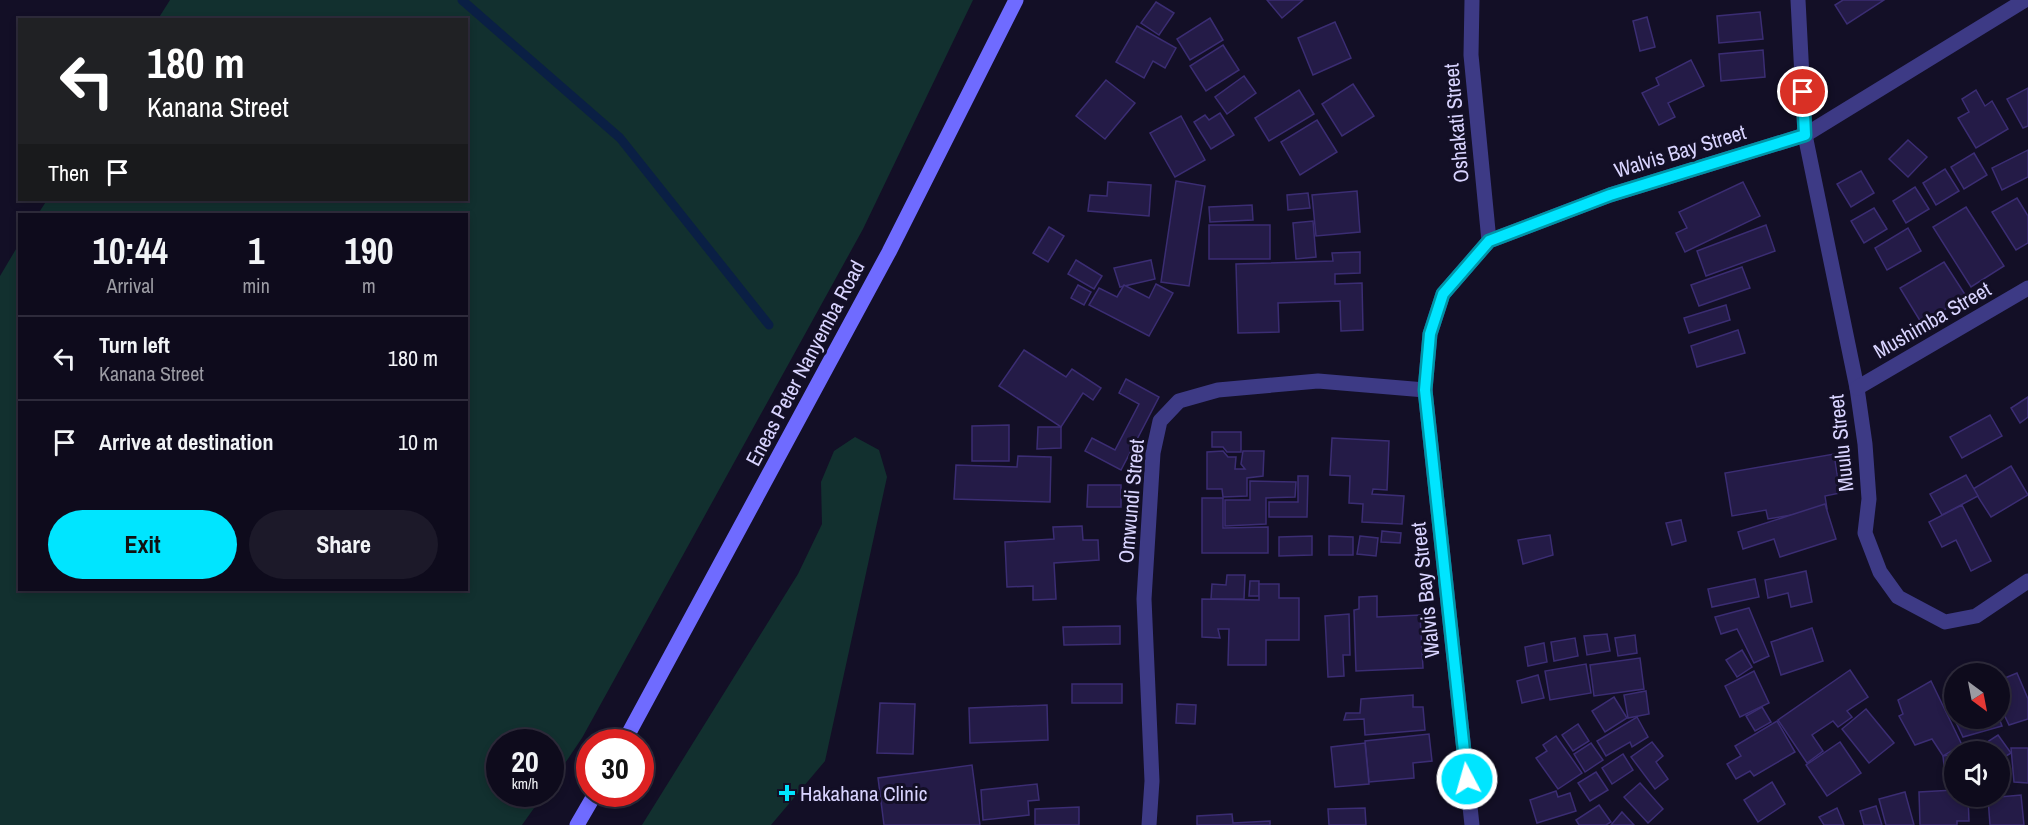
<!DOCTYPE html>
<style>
:root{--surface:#0e0b1c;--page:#1c1929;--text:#f1f3f6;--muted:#9b9ba3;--line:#2e2b3b;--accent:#00e5ff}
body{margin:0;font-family:"Archivo Narrow",sans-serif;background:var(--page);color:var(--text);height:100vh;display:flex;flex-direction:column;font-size:22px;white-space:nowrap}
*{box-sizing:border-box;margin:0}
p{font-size:20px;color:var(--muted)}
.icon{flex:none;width:33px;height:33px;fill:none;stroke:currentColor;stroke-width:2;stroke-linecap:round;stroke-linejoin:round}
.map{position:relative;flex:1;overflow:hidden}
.details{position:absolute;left:18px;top:213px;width:450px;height:378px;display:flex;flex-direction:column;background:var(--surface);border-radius:0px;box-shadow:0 3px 9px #0003,0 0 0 2px var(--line)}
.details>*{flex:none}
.hud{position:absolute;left:18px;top:18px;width:450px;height:183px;border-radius:0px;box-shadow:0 3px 9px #0003,0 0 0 2px var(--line);background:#202124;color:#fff;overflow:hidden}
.needle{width:39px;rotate:148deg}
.fabs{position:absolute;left:1944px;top:663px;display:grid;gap:12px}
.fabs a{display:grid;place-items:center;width:66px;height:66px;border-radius:50%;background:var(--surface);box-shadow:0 3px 9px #0003,0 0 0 2px var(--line);font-size:30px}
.speed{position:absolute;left:486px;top:729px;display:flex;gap:12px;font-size:30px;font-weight:700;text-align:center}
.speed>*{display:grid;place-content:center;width:78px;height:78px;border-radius:50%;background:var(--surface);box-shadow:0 3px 9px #0003,0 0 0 2px var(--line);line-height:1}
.speed small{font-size:15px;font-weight:400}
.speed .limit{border:9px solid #d22;background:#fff;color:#111}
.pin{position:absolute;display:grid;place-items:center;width:51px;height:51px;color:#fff;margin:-26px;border:3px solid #fff;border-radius:50%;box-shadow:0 2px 6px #0007}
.me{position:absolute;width:66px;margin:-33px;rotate:354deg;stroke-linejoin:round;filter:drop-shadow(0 0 4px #0008)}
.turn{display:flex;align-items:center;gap:21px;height:126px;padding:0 30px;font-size:27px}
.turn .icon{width:78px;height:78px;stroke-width:2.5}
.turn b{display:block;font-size:42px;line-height:51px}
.then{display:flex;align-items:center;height:57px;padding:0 30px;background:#0003;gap:12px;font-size:22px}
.eta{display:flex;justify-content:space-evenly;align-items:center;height:102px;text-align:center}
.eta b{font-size:36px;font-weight:700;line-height:42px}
.primary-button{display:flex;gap:12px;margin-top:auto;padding:12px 30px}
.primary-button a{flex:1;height:69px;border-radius:36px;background:var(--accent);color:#111;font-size:24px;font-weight:700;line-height:69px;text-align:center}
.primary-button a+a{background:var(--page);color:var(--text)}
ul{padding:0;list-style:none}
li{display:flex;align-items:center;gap:18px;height:84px;padding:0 30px;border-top:2px solid var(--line)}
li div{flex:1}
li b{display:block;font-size:22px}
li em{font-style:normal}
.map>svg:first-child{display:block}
</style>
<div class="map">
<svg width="2028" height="825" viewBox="0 0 2028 825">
<rect width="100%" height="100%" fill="#130f26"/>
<g fill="#12302f">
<path d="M170,0H973L863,229L582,738L551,784L550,742H500V794H544L522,825H0V276L19,244L20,590H466V214H38L47,200H466V20L158,19Z"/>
<path d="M855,437L879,450L887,477L825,761L771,825H642L798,574L822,524L821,482L834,451Z"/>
</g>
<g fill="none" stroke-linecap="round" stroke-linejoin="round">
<path stroke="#0a1f44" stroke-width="9" d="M462,0L620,138L769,325"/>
</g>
<g fill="#241b47" stroke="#3b2d73" stroke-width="1.5">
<path d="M1267,0H1303L1282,18Z"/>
<path d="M1843,0H1884L1847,24L1835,5Z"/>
<path d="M1156,2L1174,13L1159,35L1141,23Z"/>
<path d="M1760,12L1763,39L1719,43L1717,16Z"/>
<path d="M1647,17L1655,47L1640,51L1633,21Z"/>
<path d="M1210,18L1223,40L1190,60L1177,39Z"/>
<path d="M1335,22L1351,58L1313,75L1298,38Z"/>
<path d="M1137,26L1176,48L1165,68L1153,61L1144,78L1116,62Z"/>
<path d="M1223,45L1239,70L1206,91L1190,66Z"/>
<path d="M1763,50L1765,77L1721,81L1719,54Z"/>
<path d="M1691,60L1704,86L1668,103L1675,117L1659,125L1642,93L1659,85L1656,78Z"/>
<path d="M1244,76L1256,93L1227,114L1215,97Z"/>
<path d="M1106,80L1135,103L1105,139L1076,116Z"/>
<path d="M1353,84L1374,116L1342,136L1322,104Z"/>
<path d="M2028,88V126L2023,128L2007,99Z"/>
<path d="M1299,90L1314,114L1269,141L1255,118Z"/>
<path d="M1976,90L1985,106L1992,101L2008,129L1976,148L1958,118L1969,112L1962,99Z"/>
<path d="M1220,113L1234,135L1211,149L1194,122L1205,115L1209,120Z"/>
<path d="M1181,116L1205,160L1175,177L1150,133Z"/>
<path d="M1317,120L1337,152L1300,175L1281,142Z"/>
<path d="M1908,140L1927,157L1908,177L1889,159Z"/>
<path d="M2028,150V177L2002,190L1992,168Z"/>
<path d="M1974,153L1987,175L1964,189L1951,167Z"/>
<path d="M1945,169L1959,191L1936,205L1923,183Z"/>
<path d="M1861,171L1874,193L1851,207L1837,184Z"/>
<path d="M1176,181L1205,186L1189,286L1161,282Z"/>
<path d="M1108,182L1151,185L1149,216L1088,211L1090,195L1107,196Z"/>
<path d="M1743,182L1760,216L1685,252L1676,233L1687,228L1679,212Z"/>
<path d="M1915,187L1929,209L1906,223L1893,201Z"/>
<path d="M1357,191L1360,232L1316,236L1312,195Z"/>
<path d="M1308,193L1310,208L1288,210L1287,195Z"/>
<path d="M2017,198L2028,216V243L2016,250L1992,212Z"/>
<path d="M1252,205L1253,220L1210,222L1209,207Z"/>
<path d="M1966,207L2004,266L1971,287L1933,227Z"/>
<path d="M1874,208L1887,229L1864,243L1851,221Z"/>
<path d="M1313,221L1316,257L1296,259L1293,223Z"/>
<rect x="1209" y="225" width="61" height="34"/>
<path d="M1766,225L1775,251L1706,276L1697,251Z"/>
<path d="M1049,227L1064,236L1048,262L1033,253Z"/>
<path d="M1908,228L1921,251L1887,270L1875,248Z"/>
<path d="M1360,252V273L1335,274V284L1362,283L1363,330L1341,331L1340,301L1278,303L1279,332L1238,333L1236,264L1333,261L1332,253Z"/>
<path d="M1076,260L1102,276L1094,289L1068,274Z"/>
<path d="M1151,260L1155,279L1120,287L1114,268Z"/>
<path d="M1944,262L1966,296L1922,324L1900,288Z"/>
<path d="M1742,267L1750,288L1699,306L1691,285Z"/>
<path d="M1156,284L1173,293L1149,336L1089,305L1099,288L1117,297L1124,285L1149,298Z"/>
<path d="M1078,285L1091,292L1084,305L1071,298Z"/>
<path d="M1726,305L1730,320L1689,333L1684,318Z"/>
<path d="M1738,330L1745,353L1697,367L1691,346Z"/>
<path d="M1024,350L1066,377L1072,369L1101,388L1093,400L1083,393L1061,427L999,386Z"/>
<path d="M1126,379L1159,397L1121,470L1085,451L1092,438L1115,450L1139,404L1119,393Z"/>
<path d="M2028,397V417L2020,423L2011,408Z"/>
<path d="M1990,415L2002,436L1962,458L1950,437Z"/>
<path d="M1009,425V461H972V426Z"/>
<path d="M1038,427H1061V448L1037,449Z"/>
<path d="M1212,432H1241V452H1227L1223,447H1212Z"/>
<path d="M1332,438L1389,441L1387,490L1373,489L1372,494L1404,496L1402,524L1362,522L1363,504L1349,503L1350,476L1330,475Z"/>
<path d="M1223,451L1228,457H1236L1235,469H1245L1241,464L1243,451H1264L1263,476L1247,478V496L1223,497L1222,489H1207V452Z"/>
<path d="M1834,454L1840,493L1825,496L1827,509L1768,519L1766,510L1732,516L1725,473Z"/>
<path d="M1018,456L1051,457L1050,502L954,499L956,465L1017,467Z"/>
<path d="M2011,466L2028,495L1991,517L1973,489Z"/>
<path d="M1966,475L1978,496L1942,515L1930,494Z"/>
<path d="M1298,476H1308L1307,517H1269V502H1298Z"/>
<path d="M1250,481L1296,482L1295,497L1266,498V524L1225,526V500H1250Z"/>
<path d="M1088,485H1121V507H1087Z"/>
<path d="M1202,498H1223V528L1268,527V553H1202Z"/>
<path d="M1825,504L1836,539L1780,557L1774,539L1743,549L1738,532Z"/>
<path d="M1962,505L1991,561L1971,571L1956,540L1942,547L1929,522Z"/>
<path d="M1681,520L1686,541L1672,545L1666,523Z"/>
<path d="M1082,526L1083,540H1098L1099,560L1054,563L1056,599L1033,600V586L1007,587L1005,542L1054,539L1053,527Z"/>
<path d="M1382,531L1401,533L1400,543L1381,542Z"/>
<path d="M1550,535L1553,555L1523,564L1518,540Z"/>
<path d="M1312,536V555L1279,556V537Z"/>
<path d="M1329,536L1353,537V555H1329Z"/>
<path d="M1360,536L1378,538L1376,556L1357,554Z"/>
<path d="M1806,571L1812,602L1791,607L1788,593L1768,598L1765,580Z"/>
<path d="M1227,575H1245L1244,599H1211L1212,584L1226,585Z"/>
<path d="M1755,579L1759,597L1712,607L1708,589Z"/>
<path d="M1250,581H1259V596H1249Z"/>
<path d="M1259,584H1279V598H1299V640H1266V665H1228L1229,629H1218L1220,638L1202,637V599L1259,600Z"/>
<path d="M1377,596V617L1420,615L1423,668L1356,671L1354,610L1359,609V597Z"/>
<path d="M1749,608L1769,656L1754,663L1737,629L1721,634L1715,617Z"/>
<path d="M1349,614L1350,655H1343L1344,676L1328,677L1325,616Z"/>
<path d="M1120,626V644L1064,645L1063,627Z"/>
<path d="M1812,628L1823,661L1781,675L1771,642Z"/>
<path d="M1607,634L1610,651L1587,655L1584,636Z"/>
<path d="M1635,635L1637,653L1618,656L1615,638Z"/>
<path d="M1575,638L1578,656L1554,661L1551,642Z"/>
<path d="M1544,643L1547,662L1528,666L1525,647Z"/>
<path d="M1742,650L1752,667L1737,677L1726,660Z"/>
<path d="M1640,658L1644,689L1594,696L1590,665Z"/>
<path d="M1586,664L1591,693L1550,700L1545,671Z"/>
<path d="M1850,670L1868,697L1847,711L1852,717L1838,727L1833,721L1812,735L1823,751L1807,763L1778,720Z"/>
<path d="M1754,671L1769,703L1740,717L1725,686Z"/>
<path d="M2017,673L2028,699V719L2009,725L2000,706V680Z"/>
<path d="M1538,675L1544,698L1522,703L1517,681Z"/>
<path d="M1931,681L1962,745L1943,756L1932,739L1915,745L1899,716L1903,714L1898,700Z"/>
<rect x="1072" y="684" width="50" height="19"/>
<path d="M1646,691L1649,714L1628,718L1624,695Z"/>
<path d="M1954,691V718H1999L2002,726L1963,737L1943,695Z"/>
<path d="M1413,695V707H1423L1425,730L1365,735L1364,719L1344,720L1346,713H1360L1361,699Z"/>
<path d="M1614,697L1627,718L1605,732L1592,711Z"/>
<path d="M880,703L915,704L913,754L877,753Z"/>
<path d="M1177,704L1196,705L1195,724L1176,723Z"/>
<path d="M1047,705L1048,740L970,743L969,708Z"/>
<path d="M1762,707L1771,722L1755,731L1746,716Z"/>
<path d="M1866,709L1894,743L1869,763L1842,729Z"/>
<path d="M1637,717L1648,737L1632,747L1630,742L1606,756L1597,741Z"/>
<path d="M1777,721L1795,752L1754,776L1750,771L1736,779L1727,764L1741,756L1735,746Z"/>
<path d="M1578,724L1589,741L1573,751L1562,735Z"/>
<path d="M1429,734L1432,761L1413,763L1414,778L1369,782L1365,741Z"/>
<path d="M1998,735L2011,753L2000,760V752H1980L1978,748Z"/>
<path d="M1556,736L1582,773L1558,789L1536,758L1547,751L1543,745Z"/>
<path d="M1652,742L1663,756L1656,762L1668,779L1655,789L1631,757Z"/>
<path d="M1840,742L1861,773L1827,796L1806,765Z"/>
<path d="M1365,743L1369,784L1335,787L1331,747Z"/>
<path d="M1591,743L1603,760L1585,772L1574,754Z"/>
<path d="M2011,748H2028V783L2014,782Z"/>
<path d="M1623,754L1633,770L1612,784L1602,768Z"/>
<path d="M1954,754V781L1946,783L1943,756Z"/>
<path d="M972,765L980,825H884L878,778Z"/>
<path d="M1596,772L1608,790L1590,801L1578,783Z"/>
<path d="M1772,782L1785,804L1758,822L1744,800Z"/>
<path d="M1640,783L1663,809L1648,823L1624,797Z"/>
<path d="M1037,784L1039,800L1028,801L1029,815L983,820L981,790Z"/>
<path d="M1954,790V796H1968L1969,821H1957V825H1920L1919,792Z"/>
<path d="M1556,791L1558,797L1570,793L1576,811L1537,823L1530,800Z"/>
<path d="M1905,792L1914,825H1886L1879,799Z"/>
<path d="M2021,795L2024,825H1990L1988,798Z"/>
<path d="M1599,805L1611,822L1606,825H1579L1576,820Z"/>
<path d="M1876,806L1882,825H1864L1860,811Z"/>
<path d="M1079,807V825H1035V809Z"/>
<path d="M1365,808L1366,825H1329L1328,809Z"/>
<path d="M1837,808L1844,825H1824L1819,817Z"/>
<path d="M1622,812L1634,825H1611Z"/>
<path d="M1232,814L1233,823L1270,821V825H1197V816Z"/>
</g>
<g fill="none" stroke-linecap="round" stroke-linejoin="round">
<g stroke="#3d3a85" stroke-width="15">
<path d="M1472,0L1471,55L1489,241"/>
<path d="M1798,0L1805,135L1857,388L1865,444L1869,499L1865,533L1880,572L1898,597L1945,622L1976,616L2028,581"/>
<path d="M1857,388L2028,288"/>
<path d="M1149,825L1152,781L1144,599L1153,453L1160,421L1179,401L1218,390L1318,381L1425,390"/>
<path d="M1472,825L1425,390L1430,334L1443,294L1489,241L1610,195L1805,135L2025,0"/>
</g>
<g stroke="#6f6bff" stroke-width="15">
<path d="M624,742L889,252L1016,0"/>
<path d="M577,825L595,794"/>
</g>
</g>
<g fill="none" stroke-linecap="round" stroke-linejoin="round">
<defs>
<path id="route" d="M1467,779L1425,390L1430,334L1443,294L1489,241L1610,195L1805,135L1803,92"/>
</defs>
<use href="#route" stroke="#0095a6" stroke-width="15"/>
<use href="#route" stroke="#00e5ff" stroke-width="10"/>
</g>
<path fill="#00e5ff" stroke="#130f26" stroke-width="2" d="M784 784h6v6h6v6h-6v6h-6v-6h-6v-6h6z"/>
<g text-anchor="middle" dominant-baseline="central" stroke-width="6" stroke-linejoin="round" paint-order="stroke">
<g font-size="21" fill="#d9d4ff" stroke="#130f26">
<text transform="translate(1456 123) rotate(-95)">Oshakati Street</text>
<text transform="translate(1680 151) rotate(-17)">Walvis Bay Street</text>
<text transform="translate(1932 320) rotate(-30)">Mushimba Street</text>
<text transform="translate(805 363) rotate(-62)">Eneas Peter Nanyemba Road</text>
<text transform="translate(1841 443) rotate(-96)">Muulu Street</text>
<text transform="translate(1131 501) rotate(-85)">Omwundi Street</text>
<text transform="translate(1425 590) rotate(-96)">Walvis Bay Street</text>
</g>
<g font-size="21" fill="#d9d4ff" stroke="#130f26" text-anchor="start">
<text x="800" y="793">Hakahana Clinic</text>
</g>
</g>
</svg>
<div class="fabs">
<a><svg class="needle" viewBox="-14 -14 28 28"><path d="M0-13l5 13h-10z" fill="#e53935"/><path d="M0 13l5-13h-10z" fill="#9b9ba3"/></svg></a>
<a><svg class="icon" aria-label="sound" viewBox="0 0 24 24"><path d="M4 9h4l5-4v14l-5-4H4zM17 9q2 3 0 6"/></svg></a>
</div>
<div class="speed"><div>20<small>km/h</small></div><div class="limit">30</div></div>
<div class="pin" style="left:1803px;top:92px;background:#d93025"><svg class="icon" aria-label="arrive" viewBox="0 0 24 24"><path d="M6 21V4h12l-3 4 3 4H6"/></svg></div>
<svg class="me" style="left:1467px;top:779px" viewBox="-20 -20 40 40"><circle r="17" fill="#00e5ff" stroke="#fff" stroke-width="3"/><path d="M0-11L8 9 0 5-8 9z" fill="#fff"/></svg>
<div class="hud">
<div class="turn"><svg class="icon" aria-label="left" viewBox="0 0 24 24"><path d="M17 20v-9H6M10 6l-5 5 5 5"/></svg><div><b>180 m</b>Kanana Street</div></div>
<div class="then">Then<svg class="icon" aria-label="arrive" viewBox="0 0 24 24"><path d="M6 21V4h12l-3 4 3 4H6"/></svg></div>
</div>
<section class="details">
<div class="eta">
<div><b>10:44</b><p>Arrival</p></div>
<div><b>1</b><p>min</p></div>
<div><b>190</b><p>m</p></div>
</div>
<ul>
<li><svg class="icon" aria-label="left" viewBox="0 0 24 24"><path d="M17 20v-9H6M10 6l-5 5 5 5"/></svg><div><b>Turn left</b><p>Kanana Street</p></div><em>180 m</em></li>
<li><svg class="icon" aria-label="arrive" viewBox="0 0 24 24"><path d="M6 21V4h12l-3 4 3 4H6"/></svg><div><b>Arrive at destination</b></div><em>10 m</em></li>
</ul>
<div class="primary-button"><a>Exit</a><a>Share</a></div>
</section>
</div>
